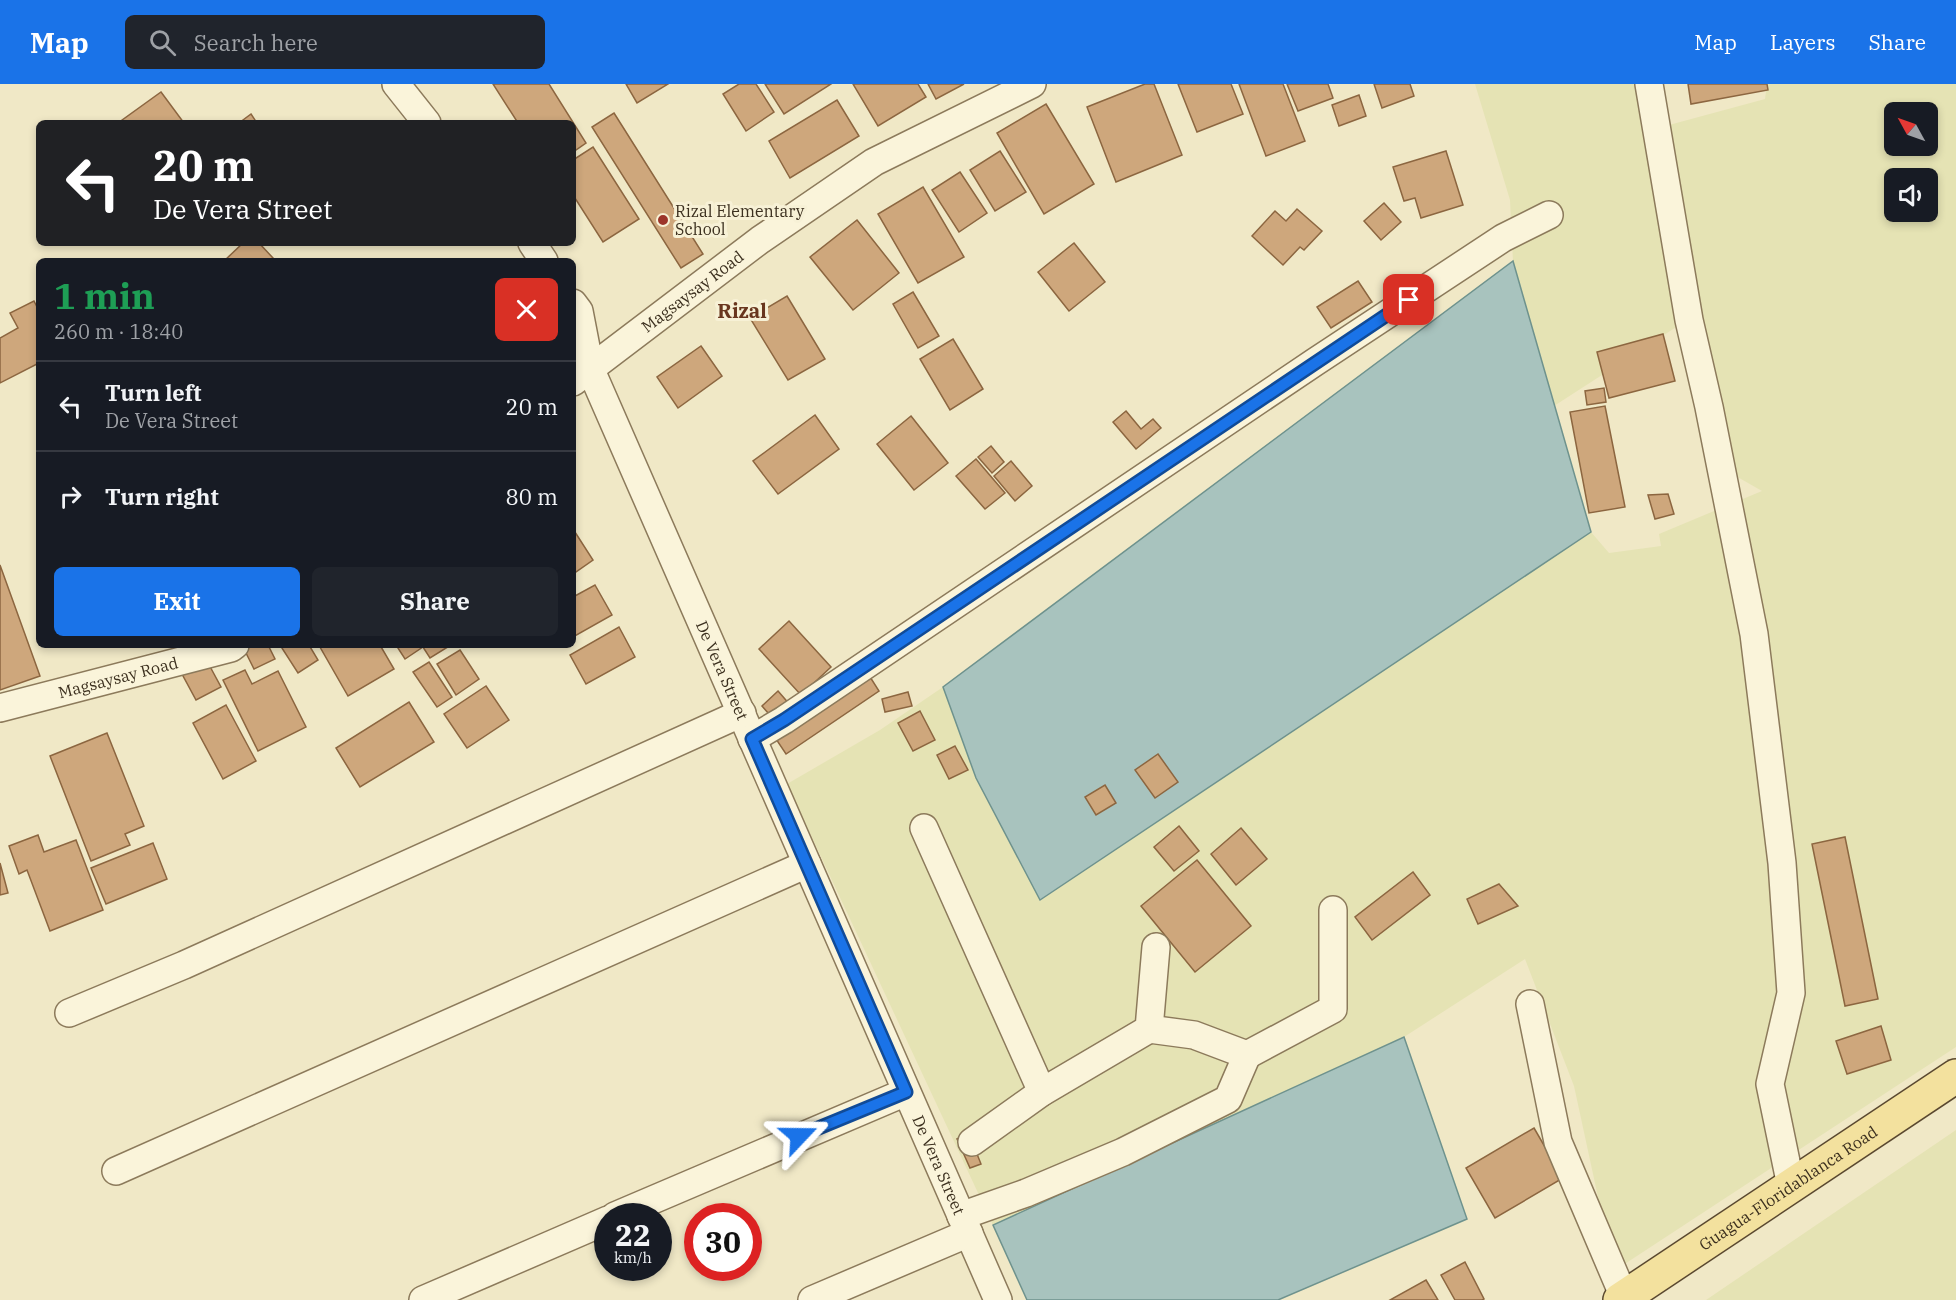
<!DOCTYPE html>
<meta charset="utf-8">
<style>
:root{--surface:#171b24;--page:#20242c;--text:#f1f3f6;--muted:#9ea1a6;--line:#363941;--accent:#1a73e8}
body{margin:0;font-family:"IBM Plex Serif",serif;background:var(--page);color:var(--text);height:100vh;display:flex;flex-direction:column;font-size:22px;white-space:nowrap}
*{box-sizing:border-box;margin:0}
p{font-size:20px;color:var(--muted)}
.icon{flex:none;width:33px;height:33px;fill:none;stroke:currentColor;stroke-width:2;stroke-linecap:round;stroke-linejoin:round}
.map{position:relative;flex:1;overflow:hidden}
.sheet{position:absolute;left:36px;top:174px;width:540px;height:390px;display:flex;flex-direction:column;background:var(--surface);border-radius:9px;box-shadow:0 3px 9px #0003}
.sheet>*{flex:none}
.hud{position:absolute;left:36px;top:36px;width:540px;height:126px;border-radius:9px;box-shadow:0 3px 9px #0003;background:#202124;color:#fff;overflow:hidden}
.needle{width:39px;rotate:310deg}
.tools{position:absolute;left:1884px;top:18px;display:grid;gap:12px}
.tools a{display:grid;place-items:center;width:54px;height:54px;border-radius:9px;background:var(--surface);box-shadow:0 3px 9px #0003;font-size:30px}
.speed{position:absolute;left:594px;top:1119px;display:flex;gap:12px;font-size:30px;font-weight:700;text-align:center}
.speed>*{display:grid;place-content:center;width:78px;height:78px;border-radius:50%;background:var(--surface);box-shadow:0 3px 9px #0003;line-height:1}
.speed small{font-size:15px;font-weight:400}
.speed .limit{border:9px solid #d22;background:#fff;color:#111}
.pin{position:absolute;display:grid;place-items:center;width:51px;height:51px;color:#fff;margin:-26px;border-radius:12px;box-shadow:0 3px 9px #0006}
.me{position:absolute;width:66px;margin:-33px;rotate:67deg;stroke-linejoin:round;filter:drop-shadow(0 0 4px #0008)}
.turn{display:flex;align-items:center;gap:21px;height:126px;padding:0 18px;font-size:27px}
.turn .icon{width:78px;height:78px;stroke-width:2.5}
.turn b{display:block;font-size:42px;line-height:51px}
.round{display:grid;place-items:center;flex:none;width:63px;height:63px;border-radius:9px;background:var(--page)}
.overview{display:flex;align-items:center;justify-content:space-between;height:102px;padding:0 18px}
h1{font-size:36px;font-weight:700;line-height:45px;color:#1e9e55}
.button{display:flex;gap:12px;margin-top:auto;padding:12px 18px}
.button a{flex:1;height:69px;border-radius:9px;background:var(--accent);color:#fff;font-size:24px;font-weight:700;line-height:69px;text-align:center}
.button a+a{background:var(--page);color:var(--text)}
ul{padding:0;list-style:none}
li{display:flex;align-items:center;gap:18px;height:90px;padding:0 18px;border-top:2px solid var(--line)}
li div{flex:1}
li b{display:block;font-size:22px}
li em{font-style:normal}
header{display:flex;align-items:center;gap:36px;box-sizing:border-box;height:84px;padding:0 30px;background:var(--accent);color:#fff}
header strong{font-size:28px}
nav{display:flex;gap:33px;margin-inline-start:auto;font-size:21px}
.search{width:420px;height:54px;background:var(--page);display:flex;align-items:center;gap:15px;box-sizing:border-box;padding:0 21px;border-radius:9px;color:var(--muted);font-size:22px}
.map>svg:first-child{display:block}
</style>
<header>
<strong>Map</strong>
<div class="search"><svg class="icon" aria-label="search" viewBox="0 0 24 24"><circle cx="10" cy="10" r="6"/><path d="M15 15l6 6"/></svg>Search here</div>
<nav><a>Map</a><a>Layers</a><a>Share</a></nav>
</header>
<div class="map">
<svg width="1956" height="1216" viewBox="0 0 1956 1216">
<rect width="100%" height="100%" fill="#f0e8c6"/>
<g fill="#e5e3b4" fill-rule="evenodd">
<path d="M1475,0H1649L1658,44L1765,15L1767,0H1956V963L1614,1187L1574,1002L1525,875L1404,953L993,1141L787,700L880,646L943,603L976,694L1041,816L1591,448L1609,469L1661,462L1659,450L1762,407L1720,383L1684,238L1554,322L1513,177L1510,116ZM1894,28H1928V62H1894ZM1894,94H1928V128H1894Z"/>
<path d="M1956,1046V1216H1706Z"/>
</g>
<g fill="#a8c3be" stroke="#6e928d" stroke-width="1.5">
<path d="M1513,177L1591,448L1040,816L976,694L943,603Z"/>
<path d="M1404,953L1467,1135L1278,1216H1027L993,1141Z"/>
</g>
<g fill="#cea77c" stroke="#8c6640" stroke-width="1.5">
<path d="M493,0H549L586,59L573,68V39H518Z"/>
<path d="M626,0H668L637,19Z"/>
<path d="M739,0H756L774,28L746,47L723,10Z"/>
<path d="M765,0H831L784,30Z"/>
<path d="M853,0H918L926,13L878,42Z"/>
<path d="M928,0H964L936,15Z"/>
<path d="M1145,0H1154L1182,71L1116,98L1087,23Z"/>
<path d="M1178,0H1231L1243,30L1197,48Z"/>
<path d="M1239,0H1283L1305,57L1266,72Z"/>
<path d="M1287,0H1328L1333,14L1298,27Z"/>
<path d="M1374,0H1410L1414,12L1382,24Z"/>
<path d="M1688,0H1767L1768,6L1691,20Z"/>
<path d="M161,8L184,39H118Z"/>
<path d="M1359,11L1366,32L1339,42L1332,21Z"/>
<path d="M837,16L859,52L790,94L769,57Z"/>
<path d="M1046,20L1094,100L1044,130L997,49Z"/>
<path d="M614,29L703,170L681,184L592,43Z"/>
<path d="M251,30L257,39H239Z"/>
<path d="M593,63L639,135L603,158L573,111V76Z"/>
<path d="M1000,67L1026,108L995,127L970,86Z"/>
<path d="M1446,67L1463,121L1421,134L1415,114L1404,117L1393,83Z"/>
<path d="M960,88L987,129L959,148L932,106Z"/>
<path d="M923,103L964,173L918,199L878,130Z"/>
<path d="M1384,119L1401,138L1381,156L1364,137Z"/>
<path d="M1297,125L1322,147L1304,166L1300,163L1283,181L1252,152L1275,127L1286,137Z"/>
<path d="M857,136L899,189L853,226L810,173Z"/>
<path d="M243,159H259L273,174L270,177H224Z"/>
<path d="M1074,159L1105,198L1069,227L1038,188Z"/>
<path d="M1358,197L1372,218L1331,244L1317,223Z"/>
<path d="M913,208L939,252L918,264L893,220Z"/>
<path d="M787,212L825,275L788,296L750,234Z"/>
<path d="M34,217L39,227V279L0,299V254L18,244L10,229Z"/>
<path d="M1663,250L1675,297L1609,314L1597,268Z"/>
<path d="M953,255L983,305L950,326L920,275Z"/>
<path d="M701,262L722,292L678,324L657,293Z"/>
<path d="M1604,304L1606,318L1587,321L1585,307Z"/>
<path d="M1605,322L1625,423L1589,429L1570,328Z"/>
<path d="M1126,327L1141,345L1153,335L1161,344L1136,365L1113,338Z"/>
<path d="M815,331L839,365L778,410L753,377Z"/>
<path d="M911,332L948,379L914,406L877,360Z"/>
<path d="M991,362L1004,378L992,389L978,373Z"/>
<path d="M976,375L1005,409L985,425L956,392Z"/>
<path d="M1011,377L1032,402L1015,417L994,392Z"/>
<path d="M1668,410L1674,430L1655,435L1648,411Z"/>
<path d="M573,445L593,476L573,490Z"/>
<path d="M0,481L40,592L0,606Z"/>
<path d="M595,501L612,531L573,553V513Z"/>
<path d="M789,537L831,583L801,611L759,565Z"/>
<path d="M619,543L635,573L586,600L570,571Z"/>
<path d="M248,561H268L275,575L254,585L243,563Z"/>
<path d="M280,561H309L318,576L298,589Z"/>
<path d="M324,561H380L394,585L348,612L320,563Z"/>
<path d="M396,561H451L430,574L423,563L405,575Z"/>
<path d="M460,566L479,595L456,611L437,580Z"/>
<path d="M207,577L221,603L196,616L182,590Z"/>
<path d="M429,578L452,613L437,623L413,588Z"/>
<path d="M865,585L879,607L786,670L772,649Z"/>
<path d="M245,586L252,600L278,587L306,643L258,667L223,596Z"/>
<path d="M486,602L509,636L467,664L444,630Z"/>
<path d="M778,607L791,622L775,637L762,622Z"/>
<path d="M908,608L912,622L885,628L882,615Z"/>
<path d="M409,618L434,658L360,703L336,664Z"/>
<path d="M226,621L256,677L223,695L193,639Z"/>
<path d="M920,627L935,656L913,667L898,639Z"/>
<path d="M107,649L144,742L125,750L130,761L91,777L50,672Z"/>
<path d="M955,662L968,686L949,695L937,671Z"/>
<path d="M1158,670L1178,698L1155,714L1135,686Z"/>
<path d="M1105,701L1116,719L1096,731L1085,713Z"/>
<path d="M1179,742L1199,767L1174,787L1154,763Z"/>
<path d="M1241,744L1267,775L1236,801L1211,770Z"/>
<path d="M38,751L44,768L76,756L103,826L50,847L27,786L19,790L9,762Z"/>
<path d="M1845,753L1878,915L1845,922L1812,760Z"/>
<path d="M153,759L167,795L106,820L91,784Z"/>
<path d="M1197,776L1251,842L1195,888L1141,822Z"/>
<path d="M0,779L8,809L0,811Z"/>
<path d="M1413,788L1430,811L1372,856L1355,833Z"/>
<path d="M1499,800L1518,822L1478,840L1467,815Z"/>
<path d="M1881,942L1891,976L1847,990L1836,957Z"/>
<path d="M1534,1044L1563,1094L1495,1134L1466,1084Z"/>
<path d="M969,1050L981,1080L970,1084L957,1055Z"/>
<path d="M1465,1178L1484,1215L1482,1216H1455L1441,1191Z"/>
<path d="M1426,1196L1438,1216H1390Z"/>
</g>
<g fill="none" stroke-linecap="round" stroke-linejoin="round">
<defs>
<g id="street">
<path d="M396,0L427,39"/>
<path d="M1649,0L1689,236L1709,323L1754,550L1782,779L1791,909L1770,1000L1791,1102"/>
<path d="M532,159L544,177"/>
<path id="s1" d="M573,219L579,227L590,284L998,1216"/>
<path id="s2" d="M573,298L760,156L874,78L1032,0"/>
<path id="s3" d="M0,624L231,564L235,561"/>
<path d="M752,655L784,636L1315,278L1503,154L1549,131"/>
<path d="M924,744L1042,1008"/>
<path d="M1530,920L1558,1058L1624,1213"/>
<path d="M69,929L184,881L742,629"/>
<path d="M1149,945L1194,951L1247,971L1333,925V826"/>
<path d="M972,1058L1042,1008L1149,945L1156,863"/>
<path d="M116,1087L807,780"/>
<path d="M615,1132L906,1008"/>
<path d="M961,1132L1026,1109L1123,1068L1228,1015L1247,971"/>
<path d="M423,1216L608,1136"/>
<path d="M812,1216L969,1149"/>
</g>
<g id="primary">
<path id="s4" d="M1620,1216L1956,992"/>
</g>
</defs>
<use href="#street" stroke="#8c7a5b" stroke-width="30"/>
<use href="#primary" stroke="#5a482f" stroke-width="36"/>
<use href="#street" stroke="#faf4da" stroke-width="27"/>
<use href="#primary" stroke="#f3e19e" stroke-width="33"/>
</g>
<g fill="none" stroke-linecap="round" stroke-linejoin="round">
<defs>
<path id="route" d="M799,1052L906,1008L752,655L784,636L1409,216"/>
</defs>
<use href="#route" stroke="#114b97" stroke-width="15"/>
<use href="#route" stroke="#1a73e8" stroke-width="10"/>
</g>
<circle fill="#9c352a" stroke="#f7f1d6" stroke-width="2" cx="663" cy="136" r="6"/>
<g text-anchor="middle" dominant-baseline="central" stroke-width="6" stroke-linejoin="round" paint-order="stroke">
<g font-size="16" fill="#3c301f" stroke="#f7f1d6" text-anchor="start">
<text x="675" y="127">Rizal Elementary<tspan x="675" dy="18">School</tspan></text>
</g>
<g font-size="16" fill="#3c301f" stroke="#f7f1d6">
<text stroke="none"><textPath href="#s2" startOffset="150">Magsaysay Road</textPath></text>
<text stroke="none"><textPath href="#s1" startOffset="398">De Vera Street</textPath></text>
<text stroke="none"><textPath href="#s3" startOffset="122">Magsaysay Road</textPath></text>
<text stroke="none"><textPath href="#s1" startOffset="938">De Vera Street</textPath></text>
<text stroke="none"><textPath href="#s4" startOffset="202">Guagua-Floridablanca Road</textPath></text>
</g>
<g font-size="20" font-weight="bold" fill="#69361e" stroke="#f7f1d6">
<text x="742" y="226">Rizal</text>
</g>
</g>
</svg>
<div class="tools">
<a><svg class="needle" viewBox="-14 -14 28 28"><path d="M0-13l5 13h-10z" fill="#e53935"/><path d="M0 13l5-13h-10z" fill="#9ea1a6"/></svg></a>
<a><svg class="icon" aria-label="sound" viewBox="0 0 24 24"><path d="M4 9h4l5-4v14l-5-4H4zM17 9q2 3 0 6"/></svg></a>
</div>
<div class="speed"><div>22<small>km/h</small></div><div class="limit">30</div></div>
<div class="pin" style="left:1409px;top:216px;background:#d93025"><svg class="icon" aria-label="arrive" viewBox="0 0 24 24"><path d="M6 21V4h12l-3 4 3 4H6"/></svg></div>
<svg class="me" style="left:799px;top:1052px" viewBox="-20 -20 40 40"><path d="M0-17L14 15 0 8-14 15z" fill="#1a73e8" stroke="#fff" stroke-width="4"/></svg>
<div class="hud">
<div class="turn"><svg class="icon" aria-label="left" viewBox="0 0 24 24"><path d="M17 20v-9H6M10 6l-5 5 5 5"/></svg><div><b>20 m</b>De Vera Street</div></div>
</div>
<section class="sheet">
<div class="overview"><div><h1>1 min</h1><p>260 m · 18:40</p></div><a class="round" style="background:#d93025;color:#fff"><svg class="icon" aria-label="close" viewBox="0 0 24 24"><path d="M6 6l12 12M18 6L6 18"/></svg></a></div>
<ul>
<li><svg class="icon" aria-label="left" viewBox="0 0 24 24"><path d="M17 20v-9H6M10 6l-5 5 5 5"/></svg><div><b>Turn left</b><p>De Vera Street</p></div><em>20 m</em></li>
<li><svg class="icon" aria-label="right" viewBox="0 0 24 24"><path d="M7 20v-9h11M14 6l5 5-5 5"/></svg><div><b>Turn right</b></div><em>80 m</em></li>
</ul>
<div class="button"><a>Exit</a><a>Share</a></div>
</section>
</div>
